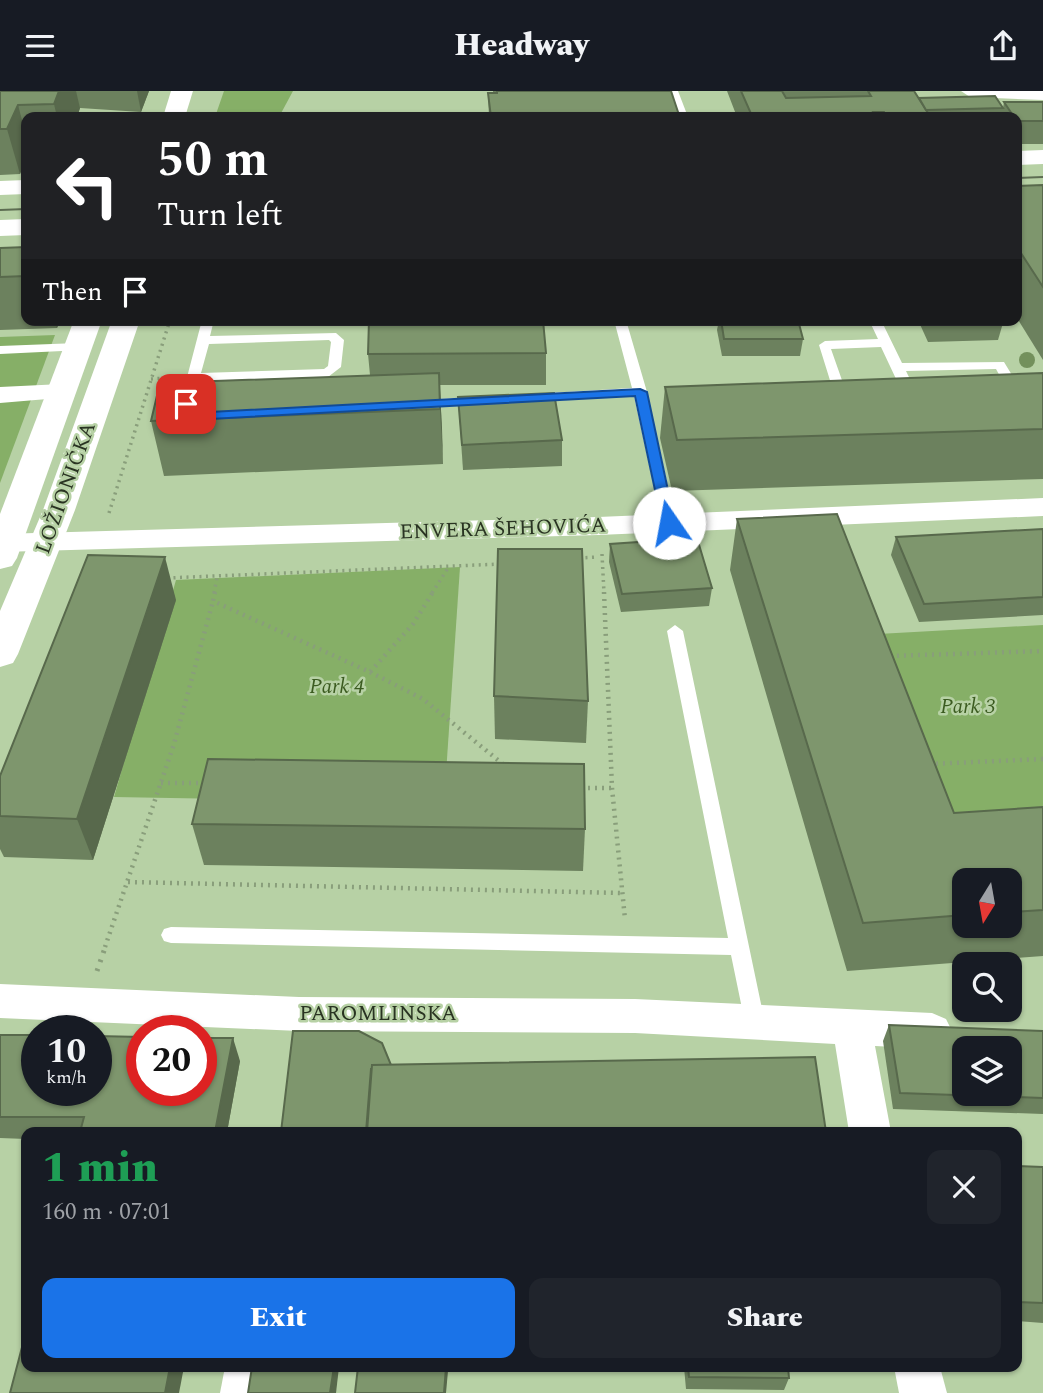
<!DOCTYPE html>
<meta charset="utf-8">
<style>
:root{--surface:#171b24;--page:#20242c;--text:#f1f3f6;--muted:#9ea1a6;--accent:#1a73e8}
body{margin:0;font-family:Spectral,serif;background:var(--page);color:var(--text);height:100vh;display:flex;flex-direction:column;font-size:26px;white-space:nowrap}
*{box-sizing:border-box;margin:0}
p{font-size:23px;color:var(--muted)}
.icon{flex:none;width:38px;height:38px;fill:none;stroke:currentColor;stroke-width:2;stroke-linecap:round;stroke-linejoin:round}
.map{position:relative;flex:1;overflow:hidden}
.panel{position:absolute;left:21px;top:1036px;width:1001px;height:245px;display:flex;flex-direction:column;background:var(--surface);border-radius:14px;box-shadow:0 2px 5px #0004}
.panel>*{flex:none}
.banner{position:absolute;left:21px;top:21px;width:1001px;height:214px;border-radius:14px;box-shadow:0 2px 5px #0004;background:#202124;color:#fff;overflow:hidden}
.needle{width:46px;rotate:191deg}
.tools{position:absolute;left:952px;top:777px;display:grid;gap:14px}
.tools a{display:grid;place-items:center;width:70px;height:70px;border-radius:14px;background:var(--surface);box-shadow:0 2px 5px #0004;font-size:35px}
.speed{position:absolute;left:21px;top:924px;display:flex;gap:14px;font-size:35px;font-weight:700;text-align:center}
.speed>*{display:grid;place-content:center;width:91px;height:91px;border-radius:50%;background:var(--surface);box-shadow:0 2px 5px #0004;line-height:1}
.speed small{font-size:18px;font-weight:400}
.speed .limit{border:10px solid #d22;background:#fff;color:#111}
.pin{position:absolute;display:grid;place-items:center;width:60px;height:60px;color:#fff;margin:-30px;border-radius:14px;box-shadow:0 4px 10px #0006}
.me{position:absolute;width:77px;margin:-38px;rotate:348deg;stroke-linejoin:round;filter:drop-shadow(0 0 5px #0008)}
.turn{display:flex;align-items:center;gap:24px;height:147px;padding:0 21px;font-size:32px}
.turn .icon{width:91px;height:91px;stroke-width:2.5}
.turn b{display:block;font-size:49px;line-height:60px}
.then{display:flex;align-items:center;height:66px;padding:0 21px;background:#0003;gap:14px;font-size:26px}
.round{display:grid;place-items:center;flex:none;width:74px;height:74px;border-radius:14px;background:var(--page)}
.head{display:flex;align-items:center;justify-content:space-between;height:119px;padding:0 21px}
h1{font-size:42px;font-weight:800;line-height:52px;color:#1e9e55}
.action{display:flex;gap:14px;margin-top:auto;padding:14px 21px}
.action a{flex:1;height:80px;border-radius:14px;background:var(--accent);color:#fff;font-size:28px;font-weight:800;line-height:80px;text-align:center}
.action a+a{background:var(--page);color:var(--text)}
header{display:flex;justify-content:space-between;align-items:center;height:91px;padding:0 21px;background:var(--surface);font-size:32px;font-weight:800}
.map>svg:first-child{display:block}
</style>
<header><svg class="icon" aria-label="menu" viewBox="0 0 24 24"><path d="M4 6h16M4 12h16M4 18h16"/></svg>Headway<svg class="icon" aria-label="share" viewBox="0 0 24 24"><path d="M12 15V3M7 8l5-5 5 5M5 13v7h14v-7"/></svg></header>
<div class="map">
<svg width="1043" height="1302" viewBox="0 0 1043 1302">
<rect width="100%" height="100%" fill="#b7d1a5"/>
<g fill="#86af67">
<path d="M224,0H293L279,26H215Z"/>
<path d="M55,244L0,392V246Z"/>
<path d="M460,476L444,712L114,706L176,489Z"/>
<path d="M1043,534V738L940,745L860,544Z"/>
</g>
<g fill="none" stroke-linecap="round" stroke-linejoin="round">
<g stroke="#899e7b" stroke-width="3.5" stroke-dasharray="2 4.5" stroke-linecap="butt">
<path d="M151,288L167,287"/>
<path d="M109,422L170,229"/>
<path d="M602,463L604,502"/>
<path d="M579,467L598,466"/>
<path d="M167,487L501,473"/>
<path d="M214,502L217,487"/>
<path d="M432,502L448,477"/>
</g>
<g stroke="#899e7b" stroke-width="4.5" stroke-dasharray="2 5" stroke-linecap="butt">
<path d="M215,501L213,510L370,581L413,533L433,501"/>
<path d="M604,501L612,697L625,828"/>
<path d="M890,565L1043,560"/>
<path d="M370,581L423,608L504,674"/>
<path d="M929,673L1043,668"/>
<path d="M161,692H205"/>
<path d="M581,697H612"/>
<path d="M128,791L622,802"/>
<path d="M105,856L174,653L213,510"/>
</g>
<path stroke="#899e7b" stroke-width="5" stroke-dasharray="2.5 7" stroke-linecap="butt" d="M97,880L106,854"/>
<g fill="#fff" fill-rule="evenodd">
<path d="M668,0H678L688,26H678Z"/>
<path d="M202,229H214L210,245L336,242L344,249L341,276L328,286L199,290L194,313L187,317L182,316L180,313ZM329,249L331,251L328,275L324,278L201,282L209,253Z"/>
<path d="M614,229H626L647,301L676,432L674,435H664L662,432L634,305L533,311L526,307L533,303L632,297Z"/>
<path d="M869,229H881L902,272L1004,271L1024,304L1017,308L1012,307L996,278L906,280L919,307L912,311L905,307L881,256L831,258L850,312L843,316L838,315L819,254L825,250L878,248Z"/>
<path d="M78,252L84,256L83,259L0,263V255Z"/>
<path d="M480,306L485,307V313L417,317L410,313L417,309Z"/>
<path d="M675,534L683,540L765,932L762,938L755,941L748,938L745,932L731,864L171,852L164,850L161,844L164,838L171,836L728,847L667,540Z"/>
</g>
<g fill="#fff" fill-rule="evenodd">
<path d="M961,0H1043V9L970,6Z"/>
<path d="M62,293L71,296L75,301L71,306L0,312V296Z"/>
<path d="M1043,407V425L598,444L0,461V443L598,426Z"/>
<path d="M0,893L299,906L635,908L932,922L946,928L952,940L946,952L932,958L875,955L891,1041H849L835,953L635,942L299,940L0,927Z"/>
<path d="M225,1276H271L268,1302H220Z"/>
<path d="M894,1276H940L947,1302H899Z"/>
</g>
<g fill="#fff" fill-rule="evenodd">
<path d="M171,0H193L185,26H163Z"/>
<path d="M74,229H102L17,467L12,475L0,478V423Z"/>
<path d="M112,229H140L75,419L18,563L13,572L0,576V520L43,419Z"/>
</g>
<g fill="#fff" fill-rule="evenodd">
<path d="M1043,59V73L1017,74V60Z"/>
<path d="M26,89V103L0,104V90Z"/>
<path d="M26,128V144L0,145V129Z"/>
</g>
<g stroke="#5d6d52" stroke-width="2">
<path d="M1017,87L1043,86"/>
<path d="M0,119L26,118"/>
</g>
</g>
<circle fill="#73905c" cx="1027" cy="269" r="8"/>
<g fill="#6c815e" fill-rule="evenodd">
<path d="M0,0H149L141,21L80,17L77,26H26V68L20,83L0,84Z"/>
<path d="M493,0H671L679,26H489L488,2H493Z"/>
<path d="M727,0H914L919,7L1003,17L1004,11H1043V53H1017V26H737Z"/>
<path d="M1043,94V269L1017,227V95Z"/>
<path d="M26,156V229H60L57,237L0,239V157Z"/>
<path d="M719,229H798L803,248L800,265H722L717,239Z"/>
<path d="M918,229H1002L1003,232L998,249L928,251Z"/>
<path d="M546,262V294H440L443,373L164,385L151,330L370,284L368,263Z"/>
<path d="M1043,282V388L672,400L660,347L665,296Z"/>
<path d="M458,306L562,349V375L463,379Z"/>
<path d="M737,428L954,722L1043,716V865L847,880L730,479ZM964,789H1010V835H964Z"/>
<path d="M1043,438V524L919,531L891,464L896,446Z"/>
<path d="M610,453L712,497L709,515L621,521L609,471Z"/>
<path d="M176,509L93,769L4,766L0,758V685Z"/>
<path d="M494,605L588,610L586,652L495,648Z"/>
<path d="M192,733L585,738L583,780L204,774Z"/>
<path d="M889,934L1043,940V1023L893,1018L883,950Z"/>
<path d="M0,944L240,970L227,1041H26V1048L0,1047Z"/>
<path d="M1017,1075L1043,1076V1232L1017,1230Z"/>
<path d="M684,1276H788L789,1287L784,1299L686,1298Z"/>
</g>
<g fill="#58694c">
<path d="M59,0H76L80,17L77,26H57L54,13Z"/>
<path d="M137,0H149L141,21Z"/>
<path d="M18,14L26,44V68L20,83L7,38Z"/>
<path d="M55,229H60L57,237Z"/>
<path d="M439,282L442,337L443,373L440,318Z"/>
<path d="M165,466L176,509L93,769L77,728Z"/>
<path d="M233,947L240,970L227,1041H215Z"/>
<path d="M170,1276H184L179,1302H165Z"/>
<path d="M334,1276H339L336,1302H330Z"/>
<path d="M446,1276H447L448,1280L446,1302H444Z"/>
</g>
<g fill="#7e966d" stroke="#58694c" stroke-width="2" fill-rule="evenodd">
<path d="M0,0H59L54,13L18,14L7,38H0Z"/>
<path d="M497,0H671L679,24L617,26H491L488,2H497Z"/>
<path d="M741,0H782L786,7L871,5L868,0H914L928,22L886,24L884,21H873L874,24L842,25L840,22L752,25Z"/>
<path d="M995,5L1003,17L926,19L919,7Z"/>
<path d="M1004,11H1043V30H1017V26H1014Z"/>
<path d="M1043,94V196L1017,156V95Z"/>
<path d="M26,156V185L0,186V157Z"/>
<path d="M369,229H543L546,262L368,263Z"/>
<path d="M721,229H798L803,248H724Z"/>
<path d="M930,229H1002L1003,232L933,234Z"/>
<path d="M439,282L440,318L151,330L160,292Z"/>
<path d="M1043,282V338L677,349L665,296Z"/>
<path d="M554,302L562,349L462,354L458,306Z"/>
<path d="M837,423L954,722L1043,716V819L1010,821V789H964V824L863,832L737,428Z"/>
<path d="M1043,438V506L924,513L896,446Z"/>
<path d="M697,447L712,497L622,503L610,453Z"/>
<path d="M498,458H582L588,610L494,605Z"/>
<path d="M88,464L165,466L77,728L0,725V685Z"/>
<path d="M208,668L584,673L585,738L192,733Z"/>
<path d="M889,934L1043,940V1007L900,1002ZM964,957H1010V1003H964Z"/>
<path d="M293,940H359L382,952L391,974H372V978H371L366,1041H281Z"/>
<path d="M0,944H37V999H96V945L142,946V999H201V947H233L215,1041H80L84,1026H0Z"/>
<path d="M815,966L826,1041H367L372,974Z"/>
<path d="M1017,1075L1043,1076V1212L1017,1211Z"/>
<path d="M26,1241V1276H170L165,1302H10Z"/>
<path d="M252,1276H334L330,1302H248Z"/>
<path d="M358,1276H446L444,1302H355Z"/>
<path d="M688,1276H788L789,1287L689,1286Z"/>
</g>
<path fill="#1a73e8" stroke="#114b97" stroke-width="2" d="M640,298L647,301L675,432L669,436L662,432L635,305L210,328L187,321L180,313L191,310L195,316L210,321Z"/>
<g text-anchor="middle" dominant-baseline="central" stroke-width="5" stroke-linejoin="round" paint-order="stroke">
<g font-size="21" fill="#293322" stroke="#b7d1a5">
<text transform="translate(66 397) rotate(-70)">LOŽIONIČKA</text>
<text transform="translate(503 438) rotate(-2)">ENVERA ŠEHOVIĆA</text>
<text x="378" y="923">PAROMLINSKA</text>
</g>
<g font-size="21" font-style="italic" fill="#3b5b20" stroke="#b7d1a5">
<text x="337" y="596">Park 4</text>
<text x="968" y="616">Park 3</text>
</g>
</g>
</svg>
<div class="tools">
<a><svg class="needle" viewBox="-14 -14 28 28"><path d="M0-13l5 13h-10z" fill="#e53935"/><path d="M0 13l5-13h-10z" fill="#9ea1a6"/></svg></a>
<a><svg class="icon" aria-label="search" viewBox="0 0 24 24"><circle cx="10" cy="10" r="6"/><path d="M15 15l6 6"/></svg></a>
<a><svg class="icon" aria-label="layers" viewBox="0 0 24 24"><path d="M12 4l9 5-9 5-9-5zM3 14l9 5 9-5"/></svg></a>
</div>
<div class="speed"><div>10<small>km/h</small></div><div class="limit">20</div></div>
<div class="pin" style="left:186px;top:313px;background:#d93025"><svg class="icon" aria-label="arrive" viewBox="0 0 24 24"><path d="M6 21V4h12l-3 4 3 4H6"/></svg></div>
<svg class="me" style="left:669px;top:432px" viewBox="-20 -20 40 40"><circle r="19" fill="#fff"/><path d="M0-13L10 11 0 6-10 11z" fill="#1a73e8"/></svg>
<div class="banner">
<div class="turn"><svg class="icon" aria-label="left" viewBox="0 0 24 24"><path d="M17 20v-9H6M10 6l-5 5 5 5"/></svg><div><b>50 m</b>Turn left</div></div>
<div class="then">Then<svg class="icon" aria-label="arrive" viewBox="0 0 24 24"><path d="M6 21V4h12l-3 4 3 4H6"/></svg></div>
</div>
<section class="panel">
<div class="head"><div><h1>1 min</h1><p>160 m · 07:01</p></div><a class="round"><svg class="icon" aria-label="close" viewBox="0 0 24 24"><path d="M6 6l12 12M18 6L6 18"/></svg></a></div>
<div class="action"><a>Exit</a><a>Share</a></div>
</section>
</div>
